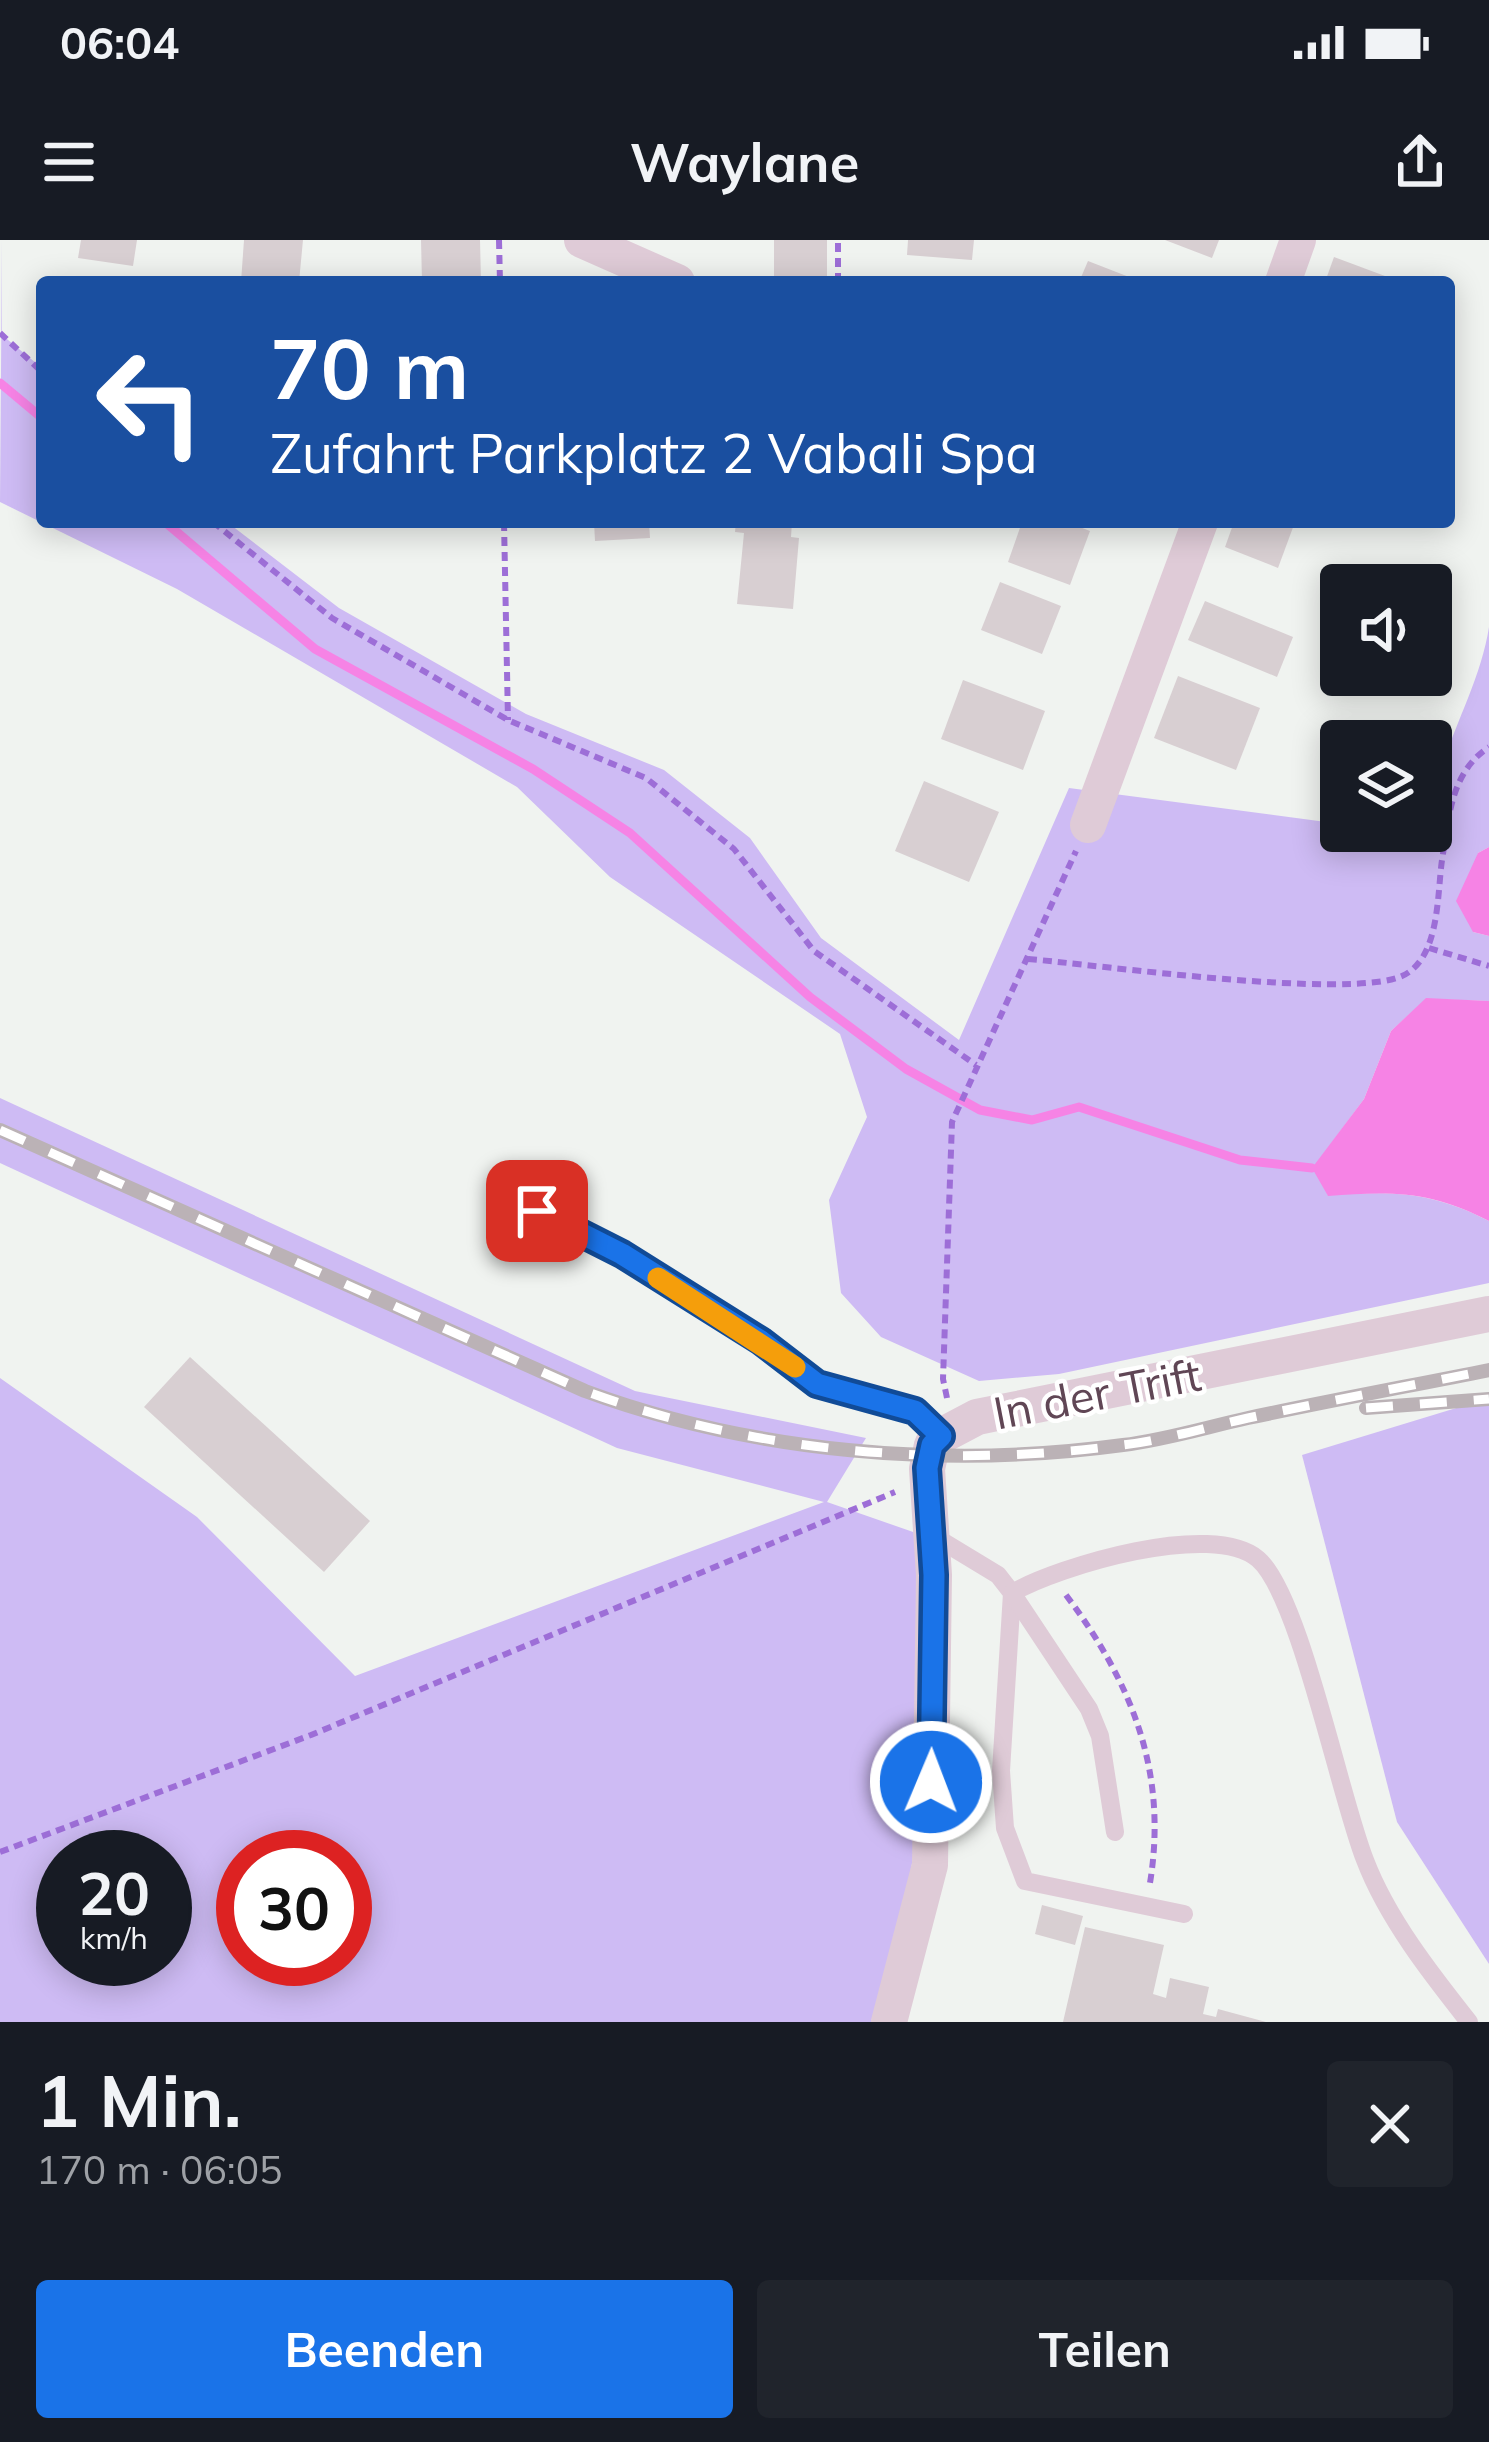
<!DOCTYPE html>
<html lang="de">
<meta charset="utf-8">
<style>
:root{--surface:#171b24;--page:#20242c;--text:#f1f3f6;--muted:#9ea1a6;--accent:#1a73e8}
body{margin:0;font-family:Mulish,sans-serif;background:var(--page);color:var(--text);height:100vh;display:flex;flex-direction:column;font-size:45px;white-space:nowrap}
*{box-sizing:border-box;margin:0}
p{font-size:39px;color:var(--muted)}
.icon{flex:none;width:66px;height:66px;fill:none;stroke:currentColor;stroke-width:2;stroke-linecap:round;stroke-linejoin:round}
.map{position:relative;height:1782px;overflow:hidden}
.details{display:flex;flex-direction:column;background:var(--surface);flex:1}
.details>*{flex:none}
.top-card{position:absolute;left:36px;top:36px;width:1419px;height:252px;border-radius:12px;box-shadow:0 6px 30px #0003;background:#1a4fa0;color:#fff;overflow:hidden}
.fabs{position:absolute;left:1320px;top:324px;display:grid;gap:24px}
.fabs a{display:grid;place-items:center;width:132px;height:132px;border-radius:12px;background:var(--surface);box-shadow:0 6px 30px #0003;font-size:60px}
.speed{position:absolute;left:36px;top:1590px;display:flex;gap:24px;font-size:60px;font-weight:700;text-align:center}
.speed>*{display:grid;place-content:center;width:156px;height:156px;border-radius:50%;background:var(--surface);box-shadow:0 6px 30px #0003;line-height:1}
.speed small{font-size:30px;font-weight:400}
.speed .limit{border:18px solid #d22;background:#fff;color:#111}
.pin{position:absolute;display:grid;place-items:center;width:102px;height:102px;color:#fff;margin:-51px;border-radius:24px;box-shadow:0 6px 18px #0006}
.me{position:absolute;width:132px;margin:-66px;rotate:1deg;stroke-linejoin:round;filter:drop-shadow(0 0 9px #0008)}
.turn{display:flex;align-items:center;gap:42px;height:252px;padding:0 36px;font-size:54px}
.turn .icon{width:156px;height:156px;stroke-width:2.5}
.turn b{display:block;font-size:84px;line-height:102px}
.round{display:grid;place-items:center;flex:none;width:126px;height:126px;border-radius:12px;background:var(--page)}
.head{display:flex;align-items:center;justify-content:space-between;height:204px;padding:0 36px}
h1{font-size:72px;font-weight:700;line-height:90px}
.action{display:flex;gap:24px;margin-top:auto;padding:24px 36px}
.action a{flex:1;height:138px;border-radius:12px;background:var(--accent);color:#fff;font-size:48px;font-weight:700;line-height:138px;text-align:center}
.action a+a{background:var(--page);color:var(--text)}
.status{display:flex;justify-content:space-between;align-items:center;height:84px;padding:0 60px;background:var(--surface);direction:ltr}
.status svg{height:33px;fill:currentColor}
header{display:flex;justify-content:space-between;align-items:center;height:156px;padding:0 36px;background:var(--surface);font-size:54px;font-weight:700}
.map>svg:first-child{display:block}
</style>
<div class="status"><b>06:04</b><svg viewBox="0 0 49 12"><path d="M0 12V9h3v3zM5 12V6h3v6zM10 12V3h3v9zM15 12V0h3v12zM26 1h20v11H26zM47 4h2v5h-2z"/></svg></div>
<header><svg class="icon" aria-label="menu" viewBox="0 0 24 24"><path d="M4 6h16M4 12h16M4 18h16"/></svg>Waylane<svg class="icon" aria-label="share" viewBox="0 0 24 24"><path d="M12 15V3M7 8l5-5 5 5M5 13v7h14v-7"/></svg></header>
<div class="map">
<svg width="1489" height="1782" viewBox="0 0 1489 1782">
<rect width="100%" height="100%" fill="#f0f3f0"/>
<g fill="#cebbf4" fill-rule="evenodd">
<path d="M2,0V95L42,128V282H227L339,368L526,474L664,530L750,598L821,698L959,800L1069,548L1341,584V591H1431C1431,519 1478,458 1489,387V607L1478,613L1473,692L1489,696V761L1426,759L1391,791L1364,859L1313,928L1328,955C1393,951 1431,951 1489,981V1043L1059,1134L979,1141L881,1097L841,1053L829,960L867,877L840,794L610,637L517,547L177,349L0,262Z"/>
<path d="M0,858L635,1151L866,1198L827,1262L916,1293V1596L908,1651L871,1782H0V1138L197,1277L355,1436L824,1262L617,1208L0,923ZM63,1617H165V1719H63ZM243,1617H345V1719H243Z"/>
<path d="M1489,1158V1724L1397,1582L1302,1215Z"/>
</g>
<g fill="#f683e5">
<path d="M1489,607V696L1473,692L1456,661L1478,613Z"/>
<path d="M1426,758L1489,761V981C1431,951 1393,951 1328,956L1312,928L1364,859L1391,791Z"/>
</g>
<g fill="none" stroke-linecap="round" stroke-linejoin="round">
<g stroke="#f683e5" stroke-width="9">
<path d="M0,143L42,178"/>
<path d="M165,282L315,409L533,529L630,593L810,757L906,829L980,870L1032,880L1079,867L1240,920L1312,928"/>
</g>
</g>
<g fill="#d8cfd2">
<path d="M81,0H137L133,26L78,18Z"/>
<path d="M244,0H303L299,42H241Z"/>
<path d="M421,0H480L481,42H422Z"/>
<rect x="774" y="0" width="53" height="42"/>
<path d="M908,0H974L972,20L907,15Z"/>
<path d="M1165,0H1219L1212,18Z"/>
<path d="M1334,17L1385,36L1382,42H1325Z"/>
<path d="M1088,21L1142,42H1079Z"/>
<path d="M594,282H649L650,298L595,301Z"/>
<path d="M736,282H792L791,297L799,298L793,369L737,364L744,293L735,292Z"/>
<path d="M1022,282H1067L1090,291L1070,345L1008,322Z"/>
<path d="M1234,282H1295L1278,328L1225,307Z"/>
<path d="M1000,342L1061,366L1042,414L981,390Z"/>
<path d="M1205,361L1293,397L1277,437L1188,400Z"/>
<path d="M1178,436L1260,468L1236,530L1154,498Z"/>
<path d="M963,440L1045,471L1023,530L941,499Z"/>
<path d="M924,541L999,572L969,642L895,611Z"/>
<path d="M190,1117L370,1281L324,1332L144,1167Z"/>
<path d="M1042,1665L1083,1676L1075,1705L1035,1694Z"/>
<path d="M1085,1687L1164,1705L1153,1754L1166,1758L1170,1738L1209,1747L1203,1774L1216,1777L1218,1769L1266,1782H1063Z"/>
</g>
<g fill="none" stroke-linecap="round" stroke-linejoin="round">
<g stroke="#9d6ed7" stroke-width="6" stroke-dasharray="9 6" stroke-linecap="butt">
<path d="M499,0L500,42"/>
<path d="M838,42V0"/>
<path d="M0,93L42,132"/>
<path d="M213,282L332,378L508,480L646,538L734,609L814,711L976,825"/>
<path d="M504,282L508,480"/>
<path d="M656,282L657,285"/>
<path d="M1429,708L1489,726"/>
<path d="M1028,719C1100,725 1348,760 1402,736C1440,719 1437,655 1442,620C1449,578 1450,533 1489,507"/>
<path d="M947,1158L943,1139L952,882L1076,611"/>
<path d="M1066,1355C1132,1443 1168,1532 1150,1643"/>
<path d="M0,1612L311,1495L895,1252"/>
</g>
<g stroke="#dfcbd7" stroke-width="18">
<path d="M537,971L621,1014L761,1101L817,1144L915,1171L941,1196"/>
<path d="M932,1295L998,1335L1012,1353L1001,1531L1005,1588L1025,1641L1184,1674"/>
<path d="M1115,1592L1100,1496L1089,1469L1012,1353C1059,1326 1212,1280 1258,1319C1300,1355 1340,1558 1365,1620C1387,1678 1431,1734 1469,1782"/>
</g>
<g stroke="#dfcbd7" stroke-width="36">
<path d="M582,0L677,42"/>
<path d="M1283,42L1298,0"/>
<path d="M1088,585L1200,282"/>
<path d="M889,1782L930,1625L934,1335L927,1229L932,1205L941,1196L977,1177L1489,1074"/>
</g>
<defs>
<g id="rail">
<path d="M0,890L585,1151C753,1213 946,1229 1123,1205C1165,1200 1207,1187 1248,1178C1328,1161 1409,1146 1489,1130"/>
<path d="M1366,1168L1489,1159"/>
</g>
</defs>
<use href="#rail" stroke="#bbb2b6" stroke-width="14"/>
<use href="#rail" stroke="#fff" stroke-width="9" stroke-dasharray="27" stroke-linecap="butt"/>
</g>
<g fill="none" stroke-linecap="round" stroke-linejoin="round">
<defs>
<path id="route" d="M537,971L622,1014L761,1101L817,1144L915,1171L941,1196L932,1205L927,1228L934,1335L931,1542"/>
</defs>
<use href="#route" stroke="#114b97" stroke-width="30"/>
<use href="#route" stroke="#1a73e8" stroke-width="21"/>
<path stroke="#f59e0b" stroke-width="21" d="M658,1038L795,1127"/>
</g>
<g text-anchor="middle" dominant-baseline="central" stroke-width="9" stroke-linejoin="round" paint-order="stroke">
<g font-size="45" fill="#604655" stroke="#fff">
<text transform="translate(1097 1153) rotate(-11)">In der Trift</text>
</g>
</g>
</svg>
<div class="fabs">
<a><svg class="icon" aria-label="sound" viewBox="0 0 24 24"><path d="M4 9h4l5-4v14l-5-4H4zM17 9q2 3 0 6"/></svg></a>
<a><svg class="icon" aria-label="layers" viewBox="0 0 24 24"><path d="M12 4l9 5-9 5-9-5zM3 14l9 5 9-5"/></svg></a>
</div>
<div class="speed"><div>20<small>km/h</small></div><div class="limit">30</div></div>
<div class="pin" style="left:537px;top:971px;background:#d93025"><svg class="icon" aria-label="arrive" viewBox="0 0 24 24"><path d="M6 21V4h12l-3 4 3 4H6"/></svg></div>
<svg class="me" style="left:931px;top:1542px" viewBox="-20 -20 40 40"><circle r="17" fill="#1a73e8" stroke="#fff" stroke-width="3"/><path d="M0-11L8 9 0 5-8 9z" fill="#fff"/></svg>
<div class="top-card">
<div class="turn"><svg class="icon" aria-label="left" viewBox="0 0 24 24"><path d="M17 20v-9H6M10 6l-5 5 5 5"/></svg><div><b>70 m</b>Zufahrt Parkplatz 2 Vabali Spa</div></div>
</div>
</div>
<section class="details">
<div class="head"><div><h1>1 Min.</h1><p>170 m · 06:05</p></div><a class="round"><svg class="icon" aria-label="close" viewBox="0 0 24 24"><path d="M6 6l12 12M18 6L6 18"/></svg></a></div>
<div class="action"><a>Beenden</a><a>Teilen</a></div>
</section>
